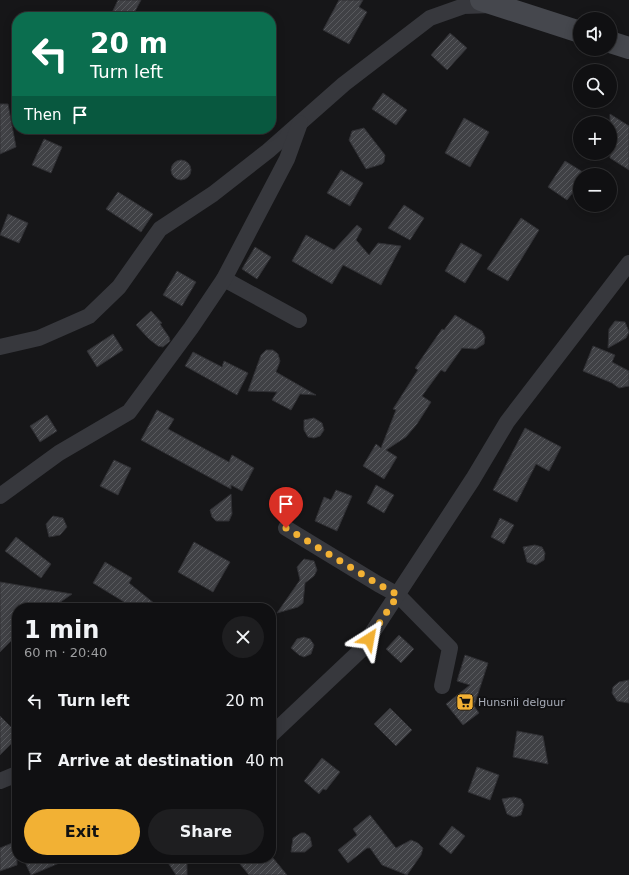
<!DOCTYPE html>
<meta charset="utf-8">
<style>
:root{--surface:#101012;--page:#1e1e20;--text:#f1f3f6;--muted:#9c9d9f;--line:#303032;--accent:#f2b134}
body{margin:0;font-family:"DejaVu Sans",sans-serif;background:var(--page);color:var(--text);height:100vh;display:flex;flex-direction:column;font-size:15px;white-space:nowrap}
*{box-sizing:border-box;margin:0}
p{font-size:13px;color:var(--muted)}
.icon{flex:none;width:22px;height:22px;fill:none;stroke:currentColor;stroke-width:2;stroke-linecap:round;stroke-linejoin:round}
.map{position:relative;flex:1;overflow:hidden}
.drawer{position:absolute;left:12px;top:603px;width:264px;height:260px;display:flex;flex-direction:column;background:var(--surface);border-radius:16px;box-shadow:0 2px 10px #0003,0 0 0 1px var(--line)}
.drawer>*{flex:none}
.guide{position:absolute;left:12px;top:12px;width:264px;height:122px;border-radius:16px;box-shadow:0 2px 10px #0003,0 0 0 1px var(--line);background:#0b6e4f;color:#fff;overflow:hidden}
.fabs{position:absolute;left:573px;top:12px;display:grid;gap:8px}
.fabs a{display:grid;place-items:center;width:44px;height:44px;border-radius:50%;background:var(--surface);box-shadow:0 2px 10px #0003,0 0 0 1px var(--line);font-size:20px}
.pin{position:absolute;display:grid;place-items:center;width:34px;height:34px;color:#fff;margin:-41px -17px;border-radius:50% 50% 50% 0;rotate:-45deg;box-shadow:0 0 4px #0007}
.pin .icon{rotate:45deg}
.me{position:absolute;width:44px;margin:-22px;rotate:34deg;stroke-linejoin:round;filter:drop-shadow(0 0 3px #0008)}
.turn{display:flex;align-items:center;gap:14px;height:84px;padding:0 12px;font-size:18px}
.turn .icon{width:52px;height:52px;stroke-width:2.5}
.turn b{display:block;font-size:28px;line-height:34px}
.then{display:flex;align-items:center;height:38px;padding:0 12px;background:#0003;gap:8px;font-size:15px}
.round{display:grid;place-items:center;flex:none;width:42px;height:42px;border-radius:21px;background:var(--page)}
.summary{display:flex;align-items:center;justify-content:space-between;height:68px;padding:0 12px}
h1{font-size:24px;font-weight:700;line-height:30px}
.action{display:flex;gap:8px;margin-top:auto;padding:8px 12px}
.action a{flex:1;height:46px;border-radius:24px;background:var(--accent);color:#111;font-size:16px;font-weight:700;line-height:46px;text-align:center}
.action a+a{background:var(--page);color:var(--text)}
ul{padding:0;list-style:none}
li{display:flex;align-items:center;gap:12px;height:60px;padding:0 12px}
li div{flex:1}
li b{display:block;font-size:15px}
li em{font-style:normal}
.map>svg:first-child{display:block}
</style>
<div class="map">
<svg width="629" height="875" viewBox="0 0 629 875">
<defs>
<pattern id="building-hatch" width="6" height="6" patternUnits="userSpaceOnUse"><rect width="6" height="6" fill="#404145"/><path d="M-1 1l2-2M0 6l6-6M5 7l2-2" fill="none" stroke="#595a5e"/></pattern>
</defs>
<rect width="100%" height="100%" fill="#161618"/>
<g fill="url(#building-hatch)" stroke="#303034">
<path d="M118,0H141L132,17H110Z"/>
<path d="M339,0H363L359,7L367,12L349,44L323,30Z"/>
<path d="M450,33L467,48L447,70L431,55Z"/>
<path d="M383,93L407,110L396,125L372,109Z"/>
<path d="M0,104H8L16,147L0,154Z"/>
<path d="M610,114L629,126V170L610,158Z"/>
<path d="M464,118L489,132L470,167L445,153Z"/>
<path d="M364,128L385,155L384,162L382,164L366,169L349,140L352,131Z"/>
<path d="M44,139L62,147L51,173L32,165Z"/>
<circle cx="181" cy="170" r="10"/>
<path d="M565,161L586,174L580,175V195L574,191L567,200L548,187Z"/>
<path d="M341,170L363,183L350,206L327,193Z"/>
<path d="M118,192L153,214L141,232L106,209Z"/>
<path d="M404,205L424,218L410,240L388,228Z"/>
<path d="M8,214L28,223L19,243L0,235Z"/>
<path d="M521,218L539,230L508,281L487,269Z"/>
<path d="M357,225L362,229L356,240L369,255L378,243L401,246L381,285L343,265L332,284L292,261L306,235L334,250Z"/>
<path d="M461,243L482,255L465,283L445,271Z"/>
<path d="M255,247L271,257L257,279L242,269Z"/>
<path d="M177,271L196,282L182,306L163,295Z"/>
<path d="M151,311L162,323L160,324L169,337L170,341L163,347L158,346L149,339L136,325Z"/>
<path d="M455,315L482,331L485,337L484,344L476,349L462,348L445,372L441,370L422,396L431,402L417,424L406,437L386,450L397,457L384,479L363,466L376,444L381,448L396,410L393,409L418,370L415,368L442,329L444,330Z"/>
<path d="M615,321L625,322L629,332L626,338L608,348L609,329Z"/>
<path d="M113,334L123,350L97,367L87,351Z"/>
<path d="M593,346L615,355L612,362L629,371V386L619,388L612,383L583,371Z"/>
<path d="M266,350H273L278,354L280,361L276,372L316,395L300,394L291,410L272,400L277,392L248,391L261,355Z"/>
<path d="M193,352L222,367L224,361L248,373L237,395L185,366Z"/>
<path d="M157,410L174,419L168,429L229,462L232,455L254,468L242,491L231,485V489L141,440Z"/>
<path d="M47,415L57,431L40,442L30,426Z"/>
<path d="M314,418L322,423L324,430L320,436L314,438L308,437L304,430V420Z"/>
<path d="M525,428L561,447L549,471L536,464L517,502L493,490Z"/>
<path d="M114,460L131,468L118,495L100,486Z"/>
<path d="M376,485L394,495L384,513L367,503Z"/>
<path d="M336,490L352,496L337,531L315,521L324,497L331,500Z"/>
<path d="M231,494L232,514L229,521H216L212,517L210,510Z"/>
<path d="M53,516L63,518L67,527L60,535L49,537L46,524Z"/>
<path d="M500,518L514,525L504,544L491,537Z"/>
<path d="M16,537L51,564L41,578L5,551Z"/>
<path d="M194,542L230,562L213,592L178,572Z"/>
<path d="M535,545L542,547L545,553L544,560L536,565L527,562L523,547Z"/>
<path d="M304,559L314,561L317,570L314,576L305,583L303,603L298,607L277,613L300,580L297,567Z"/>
<path d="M105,562L132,578L129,583L160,608H134L93,583Z"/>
<path d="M0,582L72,594L52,608H17V635L0,652Z"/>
<path d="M399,635L414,649L401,663L386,649Z"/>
<path d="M304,637L310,639L314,645L311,654L304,657L299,655L291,648L297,639Z"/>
<path d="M465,655L488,663L474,706L479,713L463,725L446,704L470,685L457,681Z"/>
<path d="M629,680V703L617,701L612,693L613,687L619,682Z"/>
<path d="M390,708L412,730L396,746L374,724Z"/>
<path d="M0,716L17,733V738L0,755Z"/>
<path d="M517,731L543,736L548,764L513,757Z"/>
<path d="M322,758L340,772L326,790L323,789L319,794L304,781Z"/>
<path d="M477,767L499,775L490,800L468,792Z"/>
<path d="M514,797L521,799L524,805L521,815L514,817L507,814L502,799Z"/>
<path d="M370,815L396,848L411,840L418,843L423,848L421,855L407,875L382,865L370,848H367L348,863L338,850L357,835L353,829Z"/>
<path d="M452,826L465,836L451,854L439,844Z"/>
<path d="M301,833H305L310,837L312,846L305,852H291L293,838Z"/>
<path d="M17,841V865L0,871V848Z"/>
<path d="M23,858H71L31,875Z"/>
<path d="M165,858H187V875H176Z"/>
<path d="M235,858H273L287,875H249Z"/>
</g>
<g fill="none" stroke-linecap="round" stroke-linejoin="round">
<g stroke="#37383d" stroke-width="16">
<path d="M224,279L299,320"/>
<path d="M0,347L39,338L89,316L119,287L160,229L213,194L268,151L344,84L430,18L464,6L492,5"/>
<path d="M0,496L59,453L129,412L191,328L224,279L287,159L300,123"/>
<path d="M286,528L378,584L398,595L450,648L442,686"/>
<path d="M271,735L361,650L473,479L507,422L629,263"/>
<path d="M0,781L17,774"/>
</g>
<g stroke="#45474d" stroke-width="22">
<path d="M481,0L580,32"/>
<path d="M610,42L629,48"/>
</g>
</g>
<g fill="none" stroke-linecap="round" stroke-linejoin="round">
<path stroke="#f2b134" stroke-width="7" stroke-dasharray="0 12.6" d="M286,528L378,584L398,595L369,639"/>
</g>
<defs>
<symbol id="supermarket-square" viewBox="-11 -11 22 22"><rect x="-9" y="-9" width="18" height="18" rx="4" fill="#f2b134" stroke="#111113"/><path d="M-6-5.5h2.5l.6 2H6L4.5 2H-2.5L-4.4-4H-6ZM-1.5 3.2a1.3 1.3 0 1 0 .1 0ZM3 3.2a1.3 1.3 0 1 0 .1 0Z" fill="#111"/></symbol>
</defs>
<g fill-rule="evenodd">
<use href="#supermarket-square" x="455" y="692" width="20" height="20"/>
</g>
<g text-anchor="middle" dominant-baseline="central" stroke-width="4" stroke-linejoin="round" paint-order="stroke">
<g font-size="11" fill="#a8adb8" stroke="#111113" text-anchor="start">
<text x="478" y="702">Hunsnii delguur</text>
</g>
</g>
</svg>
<div class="fabs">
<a><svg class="icon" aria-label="sound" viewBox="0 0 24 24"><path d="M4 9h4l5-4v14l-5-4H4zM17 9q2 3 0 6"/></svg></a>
<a><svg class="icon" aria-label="search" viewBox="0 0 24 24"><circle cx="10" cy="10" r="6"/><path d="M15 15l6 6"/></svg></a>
<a>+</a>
<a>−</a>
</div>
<div class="pin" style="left:286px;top:528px;background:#d93025"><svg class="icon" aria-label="arrive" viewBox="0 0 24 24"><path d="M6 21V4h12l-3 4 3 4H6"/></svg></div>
<svg class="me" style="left:369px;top:639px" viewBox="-20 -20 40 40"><path d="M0-17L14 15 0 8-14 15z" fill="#f2b134" stroke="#fff" stroke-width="4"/></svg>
<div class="guide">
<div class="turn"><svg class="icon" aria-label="left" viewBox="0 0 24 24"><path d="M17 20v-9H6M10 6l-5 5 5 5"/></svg><div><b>20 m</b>Turn left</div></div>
<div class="then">Then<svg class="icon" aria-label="arrive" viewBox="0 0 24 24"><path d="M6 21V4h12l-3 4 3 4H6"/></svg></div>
</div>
<section class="drawer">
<div class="summary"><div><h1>1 min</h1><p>60 m · 20:40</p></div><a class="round"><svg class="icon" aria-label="close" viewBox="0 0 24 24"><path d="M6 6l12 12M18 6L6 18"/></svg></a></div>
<ul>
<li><svg class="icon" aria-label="left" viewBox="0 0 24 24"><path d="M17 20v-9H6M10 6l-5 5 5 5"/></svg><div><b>Turn left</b></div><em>20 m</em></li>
<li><svg class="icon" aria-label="arrive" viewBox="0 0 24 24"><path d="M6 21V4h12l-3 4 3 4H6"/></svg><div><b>Arrive at destination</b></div><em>40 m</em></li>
</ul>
<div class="action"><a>Exit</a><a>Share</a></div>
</section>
</div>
